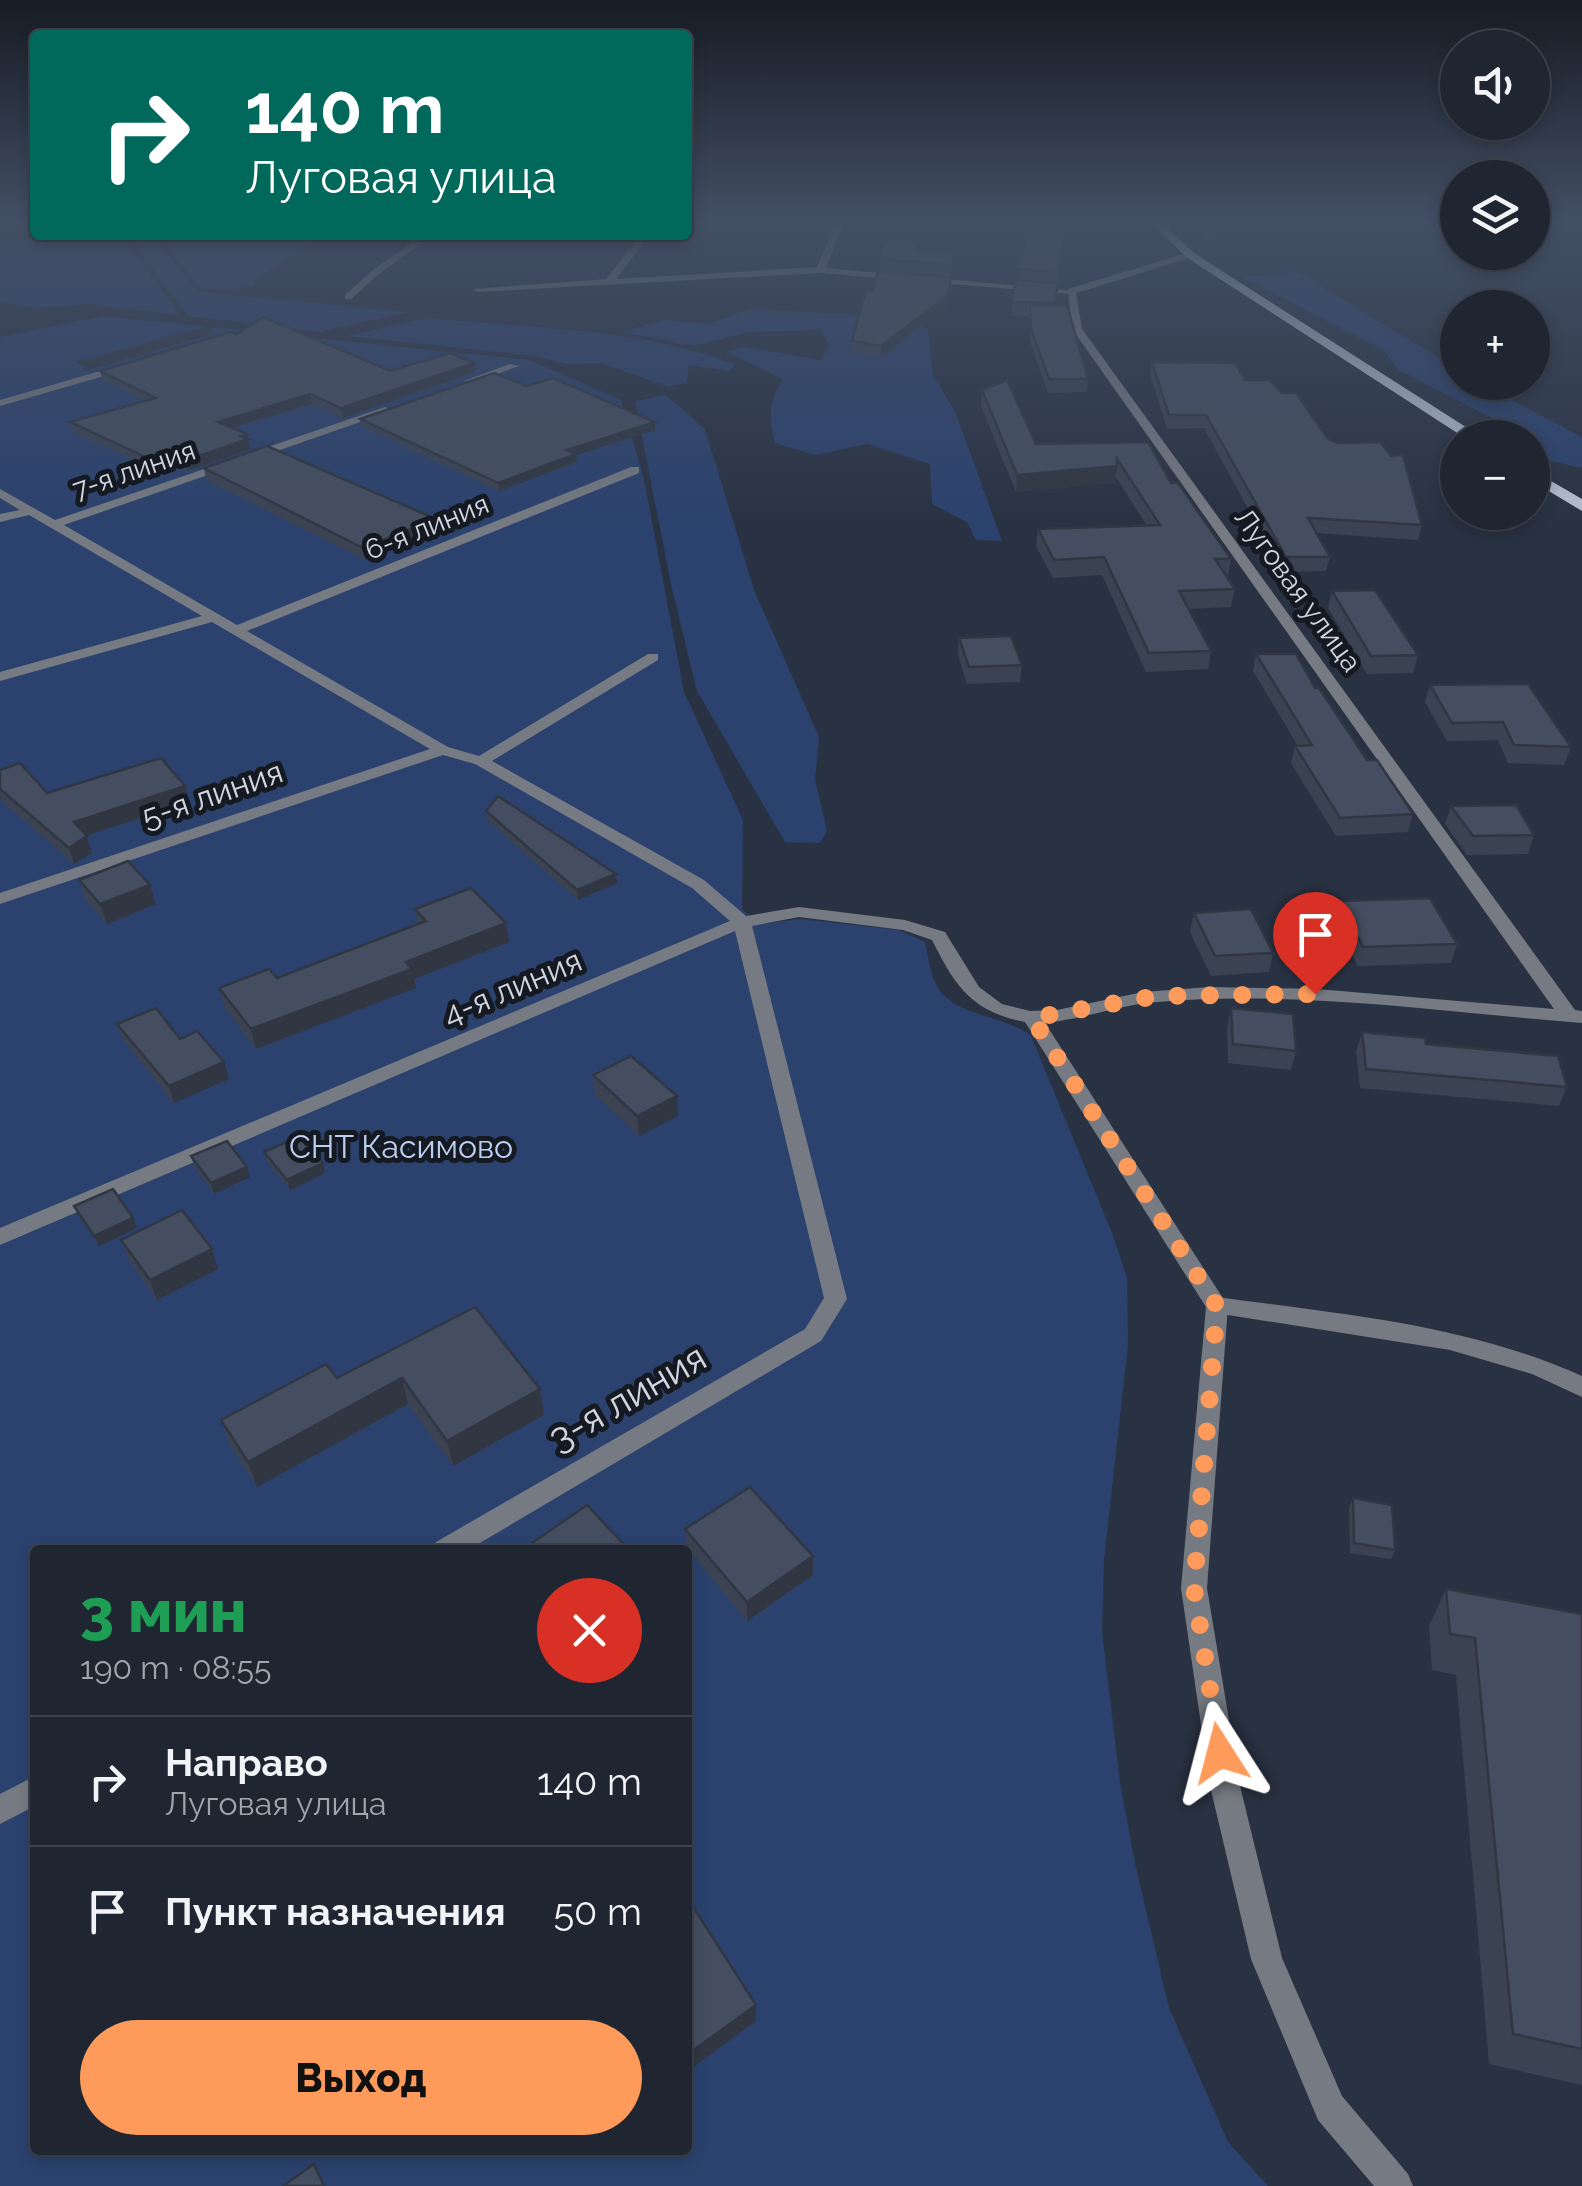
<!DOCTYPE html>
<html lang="ru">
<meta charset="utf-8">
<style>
:root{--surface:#1f2632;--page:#272e3a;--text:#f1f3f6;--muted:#a1a5ac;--line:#3c434d;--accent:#ff9b5a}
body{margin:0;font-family:Raleway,sans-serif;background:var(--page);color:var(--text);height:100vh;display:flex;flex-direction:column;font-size:38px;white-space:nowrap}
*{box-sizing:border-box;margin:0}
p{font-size:32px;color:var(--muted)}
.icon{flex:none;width:55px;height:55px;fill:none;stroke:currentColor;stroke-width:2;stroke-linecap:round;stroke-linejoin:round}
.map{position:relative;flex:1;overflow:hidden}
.drawer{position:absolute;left:30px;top:1545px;width:662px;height:610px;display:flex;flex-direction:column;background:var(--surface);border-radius:10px;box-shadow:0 5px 15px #0003,0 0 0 2px var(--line)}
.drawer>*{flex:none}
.guide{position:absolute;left:30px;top:30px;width:662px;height:210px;border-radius:10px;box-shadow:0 5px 15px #0003,0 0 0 2px var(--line);background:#00695c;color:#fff;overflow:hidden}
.buttons{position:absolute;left:1440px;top:30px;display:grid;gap:20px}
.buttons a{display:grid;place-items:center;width:110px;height:110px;border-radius:50%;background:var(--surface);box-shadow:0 5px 15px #0003,0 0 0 2px var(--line);font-size:50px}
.pin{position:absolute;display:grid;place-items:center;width:85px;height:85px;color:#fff;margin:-102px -42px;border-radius:50% 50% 50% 0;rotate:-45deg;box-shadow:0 0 10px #0007}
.pin .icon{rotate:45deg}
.me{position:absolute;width:110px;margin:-55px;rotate:351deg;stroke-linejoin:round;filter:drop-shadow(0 0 8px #0008)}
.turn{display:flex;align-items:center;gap:35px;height:210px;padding:0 50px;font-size:45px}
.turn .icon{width:130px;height:130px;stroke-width:2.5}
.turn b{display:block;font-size:70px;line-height:85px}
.round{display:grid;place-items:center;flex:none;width:105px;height:105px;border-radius:52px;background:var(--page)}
.overview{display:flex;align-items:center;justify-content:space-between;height:170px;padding:0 50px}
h1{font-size:60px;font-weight:800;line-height:75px;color:#1e9e55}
.primary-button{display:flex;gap:20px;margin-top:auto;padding:20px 50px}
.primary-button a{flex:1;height:115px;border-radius:60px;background:var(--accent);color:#111;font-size:40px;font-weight:800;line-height:115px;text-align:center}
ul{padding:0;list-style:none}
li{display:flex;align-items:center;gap:30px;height:130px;padding:0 50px;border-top:2px solid var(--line)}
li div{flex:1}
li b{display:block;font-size:38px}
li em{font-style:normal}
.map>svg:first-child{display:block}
</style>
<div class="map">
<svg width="1582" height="2186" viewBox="0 0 1582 2186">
<rect width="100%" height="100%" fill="#293242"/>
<g fill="#2b426e" fill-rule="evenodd">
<path d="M41,235H121L180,315L89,304L37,308L0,302V251Z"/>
<path d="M128,235H151L198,292L409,312L319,332L188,316Z"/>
<path d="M158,235H327L254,279L255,284L230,290L201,289Z"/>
<path d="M1299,273L1457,369L1458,382L1479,383L1582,437V468L1533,457L1532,438L1511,437L1502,423L1397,369L1385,351L1242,277Z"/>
<path d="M749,309L886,316L928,329L933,376L955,411L1002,541L976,540L967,522L932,504L930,464L867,444L815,455L775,443C768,417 769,402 783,379L726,352L744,347L821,360L830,344L819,330L749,332L694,346L620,332L664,320L709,324Z"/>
<path d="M104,316L530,360L621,400L644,479L684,692L743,820L742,909L758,924L801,919L899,930L925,942C928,955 930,970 935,982C949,1017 1005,1014 1031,1036L1112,1233L1127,1278L1128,1345L1104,1560L1102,1631L1120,1783L1135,1863L1169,2008L1228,2142L1268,2186H0V337ZM35,1550H688V2150H35Z"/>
<path d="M428,318C529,328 640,328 735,364L729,371L689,365L687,382L669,387L601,363L567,364L535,356L347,336Z"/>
<path d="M666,395L705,429L754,590L819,737L815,780L827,831L820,843L785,842L697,691L672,589L635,401Z"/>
</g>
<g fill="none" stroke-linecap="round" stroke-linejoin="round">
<g fill="#767b83" fill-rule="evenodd">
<path d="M836,223H844L826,268L1076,291L1071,294L820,273L478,292L473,289L606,279L641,235H650L616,279L817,267Z"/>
<path d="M1217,1297C1341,1314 1466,1324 1582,1376V1397L1532,1374L1450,1350L1209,1312L1206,1306L1209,1300Z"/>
</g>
<g fill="#767b83" fill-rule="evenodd">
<path d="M423,235H433L380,273L351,299H345V295L374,269Z"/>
<path d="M1190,252L1193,257L1076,293L1082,329L1575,1010L1582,1011V1023C1441,1012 1298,990 1157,1002C1119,1005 1083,1019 1045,1023L1228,1306L1207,1588L1240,1786L1282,1958L1342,2096L1408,2174L1413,2186H1374L1318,2120L1251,1959L1210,1786L1181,1588L1206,1307L1025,1022C972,1012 955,986 932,940L903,930L799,917L752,926L847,1299L821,1341L468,1550H432L436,1542L805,1329L824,1298L735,931L0,1245V1228L730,921L692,888L475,764L443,755L0,904V893L430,749L212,622L0,681V672L202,616L29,515L0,522V514L20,510L0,498V489L55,520L385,407L391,410L389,412L64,525L237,625L631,467H639V473L247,631L448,747L479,756L648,654H658V660L492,761L704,880L746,916L799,907L905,920L945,932L979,987L1002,1004L1030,1011L1057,1010L1143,992L1210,987L1317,989L1554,1009L1072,329L1068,289Z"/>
<path d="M128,363L132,364V368L0,406V400Z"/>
<path d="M510,364L519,366L473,383L464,381Z"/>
<path d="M35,1776V1806L0,1824V1794Z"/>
</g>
<g fill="#bac4d5" fill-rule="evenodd">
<path d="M1151,223H1162L1194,253L1483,438H1465L1186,257Z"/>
<path d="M1532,470L1582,499V511L1532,481Z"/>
</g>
</g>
<g fill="#3b4353">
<path d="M1197,223H1211L1212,234L1210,245Z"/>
<path d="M1064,234L1055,305L1088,379L1087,392L1048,393L1030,342L1029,316H1011L1019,269Z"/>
<path d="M917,244V251L954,252L951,276L880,269V259Z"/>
<path d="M947,307L881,357L852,352V341Z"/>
<path d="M237,334L390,371L474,363L475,372L343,418L312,404L232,428L247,434L250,449L188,471L176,465L157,471L73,432L70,422L145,401L103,380L100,371Z"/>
<path d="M1152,362L1245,380L1282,393L1328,439L1422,525L1418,540L1316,533L1330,557L1326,571L1283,572L1204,428L1167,429L1150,374Z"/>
<path d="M526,386L655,430L576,455L577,462L499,491L361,426L360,419Z"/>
<path d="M982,390L1036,444L1148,442L1171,483L1231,559L1228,576L1227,577L1235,589L1231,607L1188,609L1211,651L1208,669L1146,672L1102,575L1053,578L1036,546L1038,529L1147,526L1116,477L1115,483L1016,492L981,406Z"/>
<path d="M204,468L436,519L437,532L365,560L206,480Z"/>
<path d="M1332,591L1418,655L1413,673L1367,674L1328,608Z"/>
<path d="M959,638L1022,665L1020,682L967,684L958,655Z"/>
<path d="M1256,654L1315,688L1367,760L1413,814L1408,832L1336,836L1291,763L1295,746H1298L1253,671Z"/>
<path d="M1430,685L1571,747L1564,765L1508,763L1498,740L1447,741L1425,702Z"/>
<path d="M0,770L47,793L189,802L86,836L92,853L74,864L0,800Z"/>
<path d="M1451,806L1534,835L1528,854L1467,855L1445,824Z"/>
<path d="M486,811L616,874L617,883L578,900L488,821Z"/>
<path d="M79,880L156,904L107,924L85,899Z"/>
<path d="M1340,901L1457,944L1451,963L1358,966L1335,920Z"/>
<path d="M415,909L509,942L414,979L416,988L256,1049L225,1008L219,988L277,978L418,924Z"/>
<path d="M1194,913L1273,953L1269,972L1211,976L1190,932Z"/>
<path d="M1231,1008L1296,1051L1291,1070L1228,1063L1227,1028Z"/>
<path d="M117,1024L180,1039L224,1062L229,1079L174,1103L123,1040Z"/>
<path d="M1362,1032L1426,1044L1567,1087L1559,1106L1360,1088L1356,1052Z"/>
<path d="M593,1075L678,1116L639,1136L595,1095Z"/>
<path d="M264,1152L325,1173L290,1190L267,1162Z"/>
<path d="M191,1156L250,1177L214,1194L194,1166Z"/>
<path d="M74,1206L133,1218L137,1228L99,1246L79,1216Z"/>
<path d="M121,1240L218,1269L157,1300L129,1260Z"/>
<path d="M475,1307L540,1389L544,1415L453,1466L408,1404L257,1487L230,1445L221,1420L337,1378Z"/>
<path d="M1353,1498L1395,1550L1391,1559L1350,1553L1349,1508Z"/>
<path d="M685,1529L813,1556V1575L747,1621L687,1548Z"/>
<path d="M1446,1589L1582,1614V2085L1489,2064L1456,1675L1432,1670L1429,1626Z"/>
</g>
<g fill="#303743">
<path d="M951,277L947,307L881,357V346Z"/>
<path d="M211,327L212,334L85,371L83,364Z"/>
<path d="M474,363L475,372L343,418L341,408Z"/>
<path d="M310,394L312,404L220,431L218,422Z"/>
<path d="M655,422V430L576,455L577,462L499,491L498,483L567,450Z"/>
<path d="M247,434L250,449L188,471L185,461Z"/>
<path d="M174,455L176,465L157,471L154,461Z"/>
<path d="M1117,466L1115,483L1016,492L1017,475Z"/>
<path d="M436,519L437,532L365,560L363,548Z"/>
<path d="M185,786L189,802L79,838L74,822Z"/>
<path d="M87,836L92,853L74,864L69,848Z"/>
<path d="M616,874L617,883L578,900L577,890Z"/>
<path d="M150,885L156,904L107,924L100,904Z"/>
<path d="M506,923L509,942L414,979L416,988L256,1049L251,1029L406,962Z"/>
<path d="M224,1062L229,1079L174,1103L169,1086Z"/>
<path d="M677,1096L678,1116L639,1136L637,1116Z"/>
<path d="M323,1163L325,1173L290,1190L287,1180Z"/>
<path d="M247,1167L250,1177L214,1194L211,1183Z"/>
<path d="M133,1218L137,1228L99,1246L94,1236Z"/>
<path d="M212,1249L218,1269L157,1300L150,1280Z"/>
<path d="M402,1378L408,1404L257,1487L248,1462Z"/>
<path d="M540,1389L544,1415L453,1466L447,1441Z"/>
<path d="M813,1556V1575L747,1621V1602Z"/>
<path d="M756,2005V2021L688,2071V2054Z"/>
</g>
<g fill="#454e60" stroke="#303743" stroke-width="2.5">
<path d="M1205,223H1211L1212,234Z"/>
<path d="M1064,234L1059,272L1019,269L1026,236Z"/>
<path d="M884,243L917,244L916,251L954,252L952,265L880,259Z"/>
<path d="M878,271L951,277L948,296L881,346L852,341L866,291H873Z"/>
<path d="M1016,280L1058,283L1055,303L1012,302Z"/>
<path d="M1030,304L1067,305L1088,379H1049L1031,329Z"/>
<path d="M263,317L390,371L450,353L474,363L341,408L310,394L218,422L247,434L241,436L248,439L185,461L174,455L154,461L70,422L156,398L100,371L230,332L237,334Z"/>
<path d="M211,327L83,364L79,362Z"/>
<path d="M1152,362L1235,363L1245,380H1270L1282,393H1296L1328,439L1338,443L1380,442L1391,456L1403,455L1422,525L1308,518L1330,557H1286L1206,415H1169Z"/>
<path d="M494,373L526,386L553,378L655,422L567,450L576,454L498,483L360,419Z"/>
<path d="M1007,380L1036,444L1148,442L1171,483H1178L1231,559H1215L1235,589L1179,591L1211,651L1149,653L1104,557L1054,560L1038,529L1160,525L1117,459V466L1017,475L982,390Z"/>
<path d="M267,446L436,519L363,548L204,468Z"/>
<path d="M1375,590L1418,655L1371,656L1332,591Z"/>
<path d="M1011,636L1022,665L969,667L959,638Z"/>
<path d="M1256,654H1296L1315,688H1319L1367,760H1377L1413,814L1340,818L1295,746L1312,745Z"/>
<path d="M1528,684L1571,747L1514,745L1503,722L1452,723L1430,685Z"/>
<path d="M161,758L185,786L74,822L87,836L69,848L0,789V770L20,763L47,793Z"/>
<path d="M498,796L616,874L577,890L486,811Z"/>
<path d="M1516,805L1534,835L1473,836L1451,806Z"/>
<path d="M128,861L150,885L100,904L79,880Z"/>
<path d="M471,888L506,923L406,962L412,969L251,1029L219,988L269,969L277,978L426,921L415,909Z"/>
<path d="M1430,898L1457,944L1363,947L1340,901Z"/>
<path d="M1251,909L1273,953L1215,956L1194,913Z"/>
<path d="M156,1008L180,1039L197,1031L224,1062L169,1086L117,1024Z"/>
<path d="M1231,1008L1293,1014L1296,1051L1233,1044Z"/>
<path d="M1362,1032L1425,1038L1426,1044L1558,1056L1567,1087L1366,1069Z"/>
<path d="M631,1056L677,1096L637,1116L593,1075Z"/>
<path d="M300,1136L323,1163L287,1180L264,1152Z"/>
<path d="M227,1141L247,1167L211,1183L191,1156Z"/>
<path d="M113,1189L133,1218L94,1236L74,1206Z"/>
<path d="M182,1210L212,1249L150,1280L121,1240Z"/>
<path d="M475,1307L540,1389L447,1441L402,1378L248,1462L221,1420L326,1364L337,1378Z"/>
<path d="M750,1487L813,1556L747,1602L685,1529Z"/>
<path d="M1353,1498L1392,1505L1395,1550L1354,1543Z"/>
<path d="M587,1505L629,1550H522Z"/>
<path d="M1446,1589L1582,1614V2049L1513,2034L1475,1638L1450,1634Z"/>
<path d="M690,1902L756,2005L688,2054V1904Z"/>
<path d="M314,2164L324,2186H283Z"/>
</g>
<linearGradient id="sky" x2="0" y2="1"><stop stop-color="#171c24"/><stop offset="0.42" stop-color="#434f65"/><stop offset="1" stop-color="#434f65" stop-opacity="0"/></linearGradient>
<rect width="1582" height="529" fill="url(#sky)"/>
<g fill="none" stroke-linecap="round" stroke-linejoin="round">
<path stroke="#ff9b5a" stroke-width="18" stroke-dasharray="0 32.4" d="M1220,1753L1194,1588L1217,1306L1032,1018L1156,996L1315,994"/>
</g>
<g text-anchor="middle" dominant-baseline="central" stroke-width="10" stroke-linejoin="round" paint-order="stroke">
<g font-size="28" fill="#d1d6e1" stroke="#151921">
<text transform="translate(134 470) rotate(-19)">7-я линия</text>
<text transform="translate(427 527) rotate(-22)">6-я линия</text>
<text transform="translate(1298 590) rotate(54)">Луговая улица</text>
</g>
<g font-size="32" fill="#d1d6e1" stroke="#151921">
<text transform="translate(212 794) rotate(-19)">5-я линия</text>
<text transform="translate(512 987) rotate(-23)">4-я линия</text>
</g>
<g font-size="32" fill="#bccff1" stroke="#151921">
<text x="401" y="1146">СНТ Касимово</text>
</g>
<g font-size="38" fill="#d1d6e1" stroke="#151921">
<text transform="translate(627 1397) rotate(-30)">3-я линия</text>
</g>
</g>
</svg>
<div class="buttons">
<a><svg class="icon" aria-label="sound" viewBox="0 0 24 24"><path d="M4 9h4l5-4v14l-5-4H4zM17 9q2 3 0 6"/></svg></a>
<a><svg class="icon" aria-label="layers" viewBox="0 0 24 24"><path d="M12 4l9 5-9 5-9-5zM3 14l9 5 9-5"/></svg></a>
<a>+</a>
<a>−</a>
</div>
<div class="pin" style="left:1315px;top:994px;background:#d93025"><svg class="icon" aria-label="arrive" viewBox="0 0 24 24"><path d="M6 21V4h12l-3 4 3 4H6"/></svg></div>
<svg class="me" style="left:1220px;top:1753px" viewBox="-20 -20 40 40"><path d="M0-17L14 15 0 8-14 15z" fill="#ff9b5a" stroke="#fff" stroke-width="4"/></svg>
<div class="guide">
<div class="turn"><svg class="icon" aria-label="right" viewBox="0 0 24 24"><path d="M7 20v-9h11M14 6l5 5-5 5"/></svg><div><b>140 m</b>Луговая улица</div></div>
</div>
<section class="drawer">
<div class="overview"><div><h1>3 мин</h1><p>190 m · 08:55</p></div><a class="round" style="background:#d93025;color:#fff"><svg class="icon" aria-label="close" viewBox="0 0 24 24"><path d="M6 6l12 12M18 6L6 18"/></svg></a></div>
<ul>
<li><svg class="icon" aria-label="right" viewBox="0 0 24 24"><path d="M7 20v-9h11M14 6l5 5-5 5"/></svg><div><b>Направо</b><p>Луговая улица</p></div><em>140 m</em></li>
<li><svg class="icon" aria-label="arrive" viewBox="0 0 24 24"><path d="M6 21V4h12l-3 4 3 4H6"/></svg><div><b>Пункт назначения</b></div><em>50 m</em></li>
</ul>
<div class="primary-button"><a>Выход</a></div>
</section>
</div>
